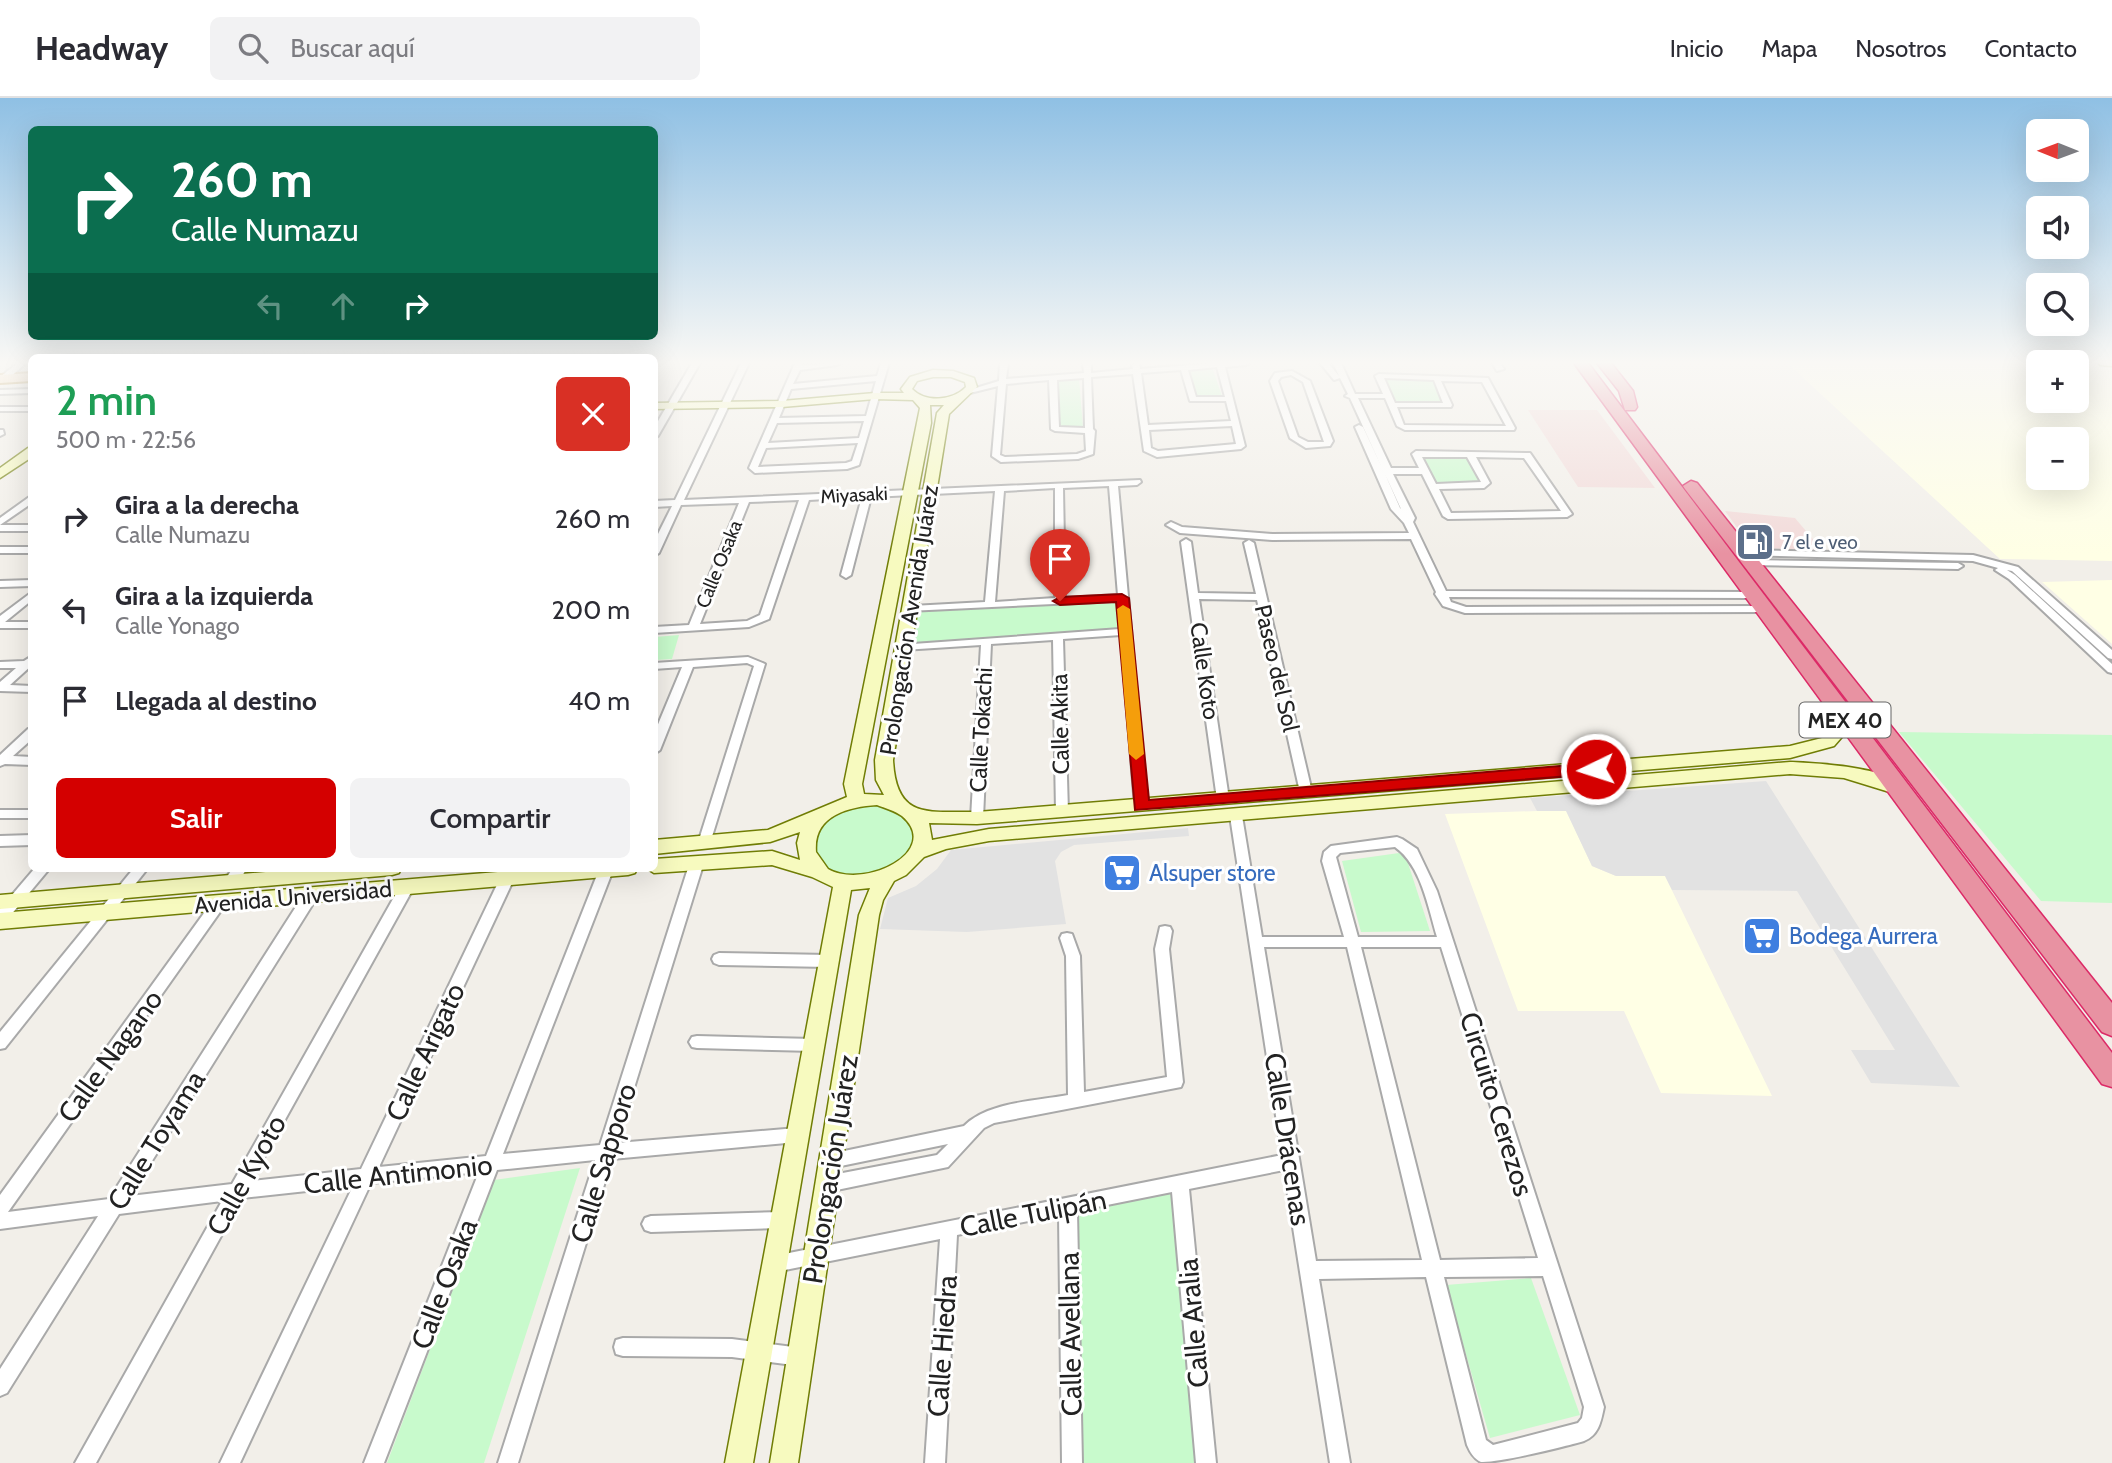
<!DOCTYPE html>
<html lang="es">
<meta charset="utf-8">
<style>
:root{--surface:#fff;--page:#f2f2f3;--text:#2b2b33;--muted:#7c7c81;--line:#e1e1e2;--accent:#d40000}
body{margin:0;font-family:Cabin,sans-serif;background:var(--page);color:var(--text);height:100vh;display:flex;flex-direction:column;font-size:26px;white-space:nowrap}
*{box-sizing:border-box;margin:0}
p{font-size:23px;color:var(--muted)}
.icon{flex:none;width:38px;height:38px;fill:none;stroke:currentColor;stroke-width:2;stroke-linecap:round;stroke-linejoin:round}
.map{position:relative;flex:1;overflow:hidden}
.panel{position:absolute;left:28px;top:256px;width:630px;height:518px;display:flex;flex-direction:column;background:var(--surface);border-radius:10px;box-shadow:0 7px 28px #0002}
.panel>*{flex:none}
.banner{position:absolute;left:28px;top:28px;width:630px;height:214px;border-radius:10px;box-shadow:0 7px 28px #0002;background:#0b6e4f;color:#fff;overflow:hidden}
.needle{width:46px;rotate:271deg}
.fabs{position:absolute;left:2026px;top:21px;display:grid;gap:14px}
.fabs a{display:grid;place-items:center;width:63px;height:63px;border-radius:10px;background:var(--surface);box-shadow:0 7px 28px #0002;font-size:35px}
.pin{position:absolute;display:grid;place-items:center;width:60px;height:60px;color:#fff;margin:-72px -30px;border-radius:50% 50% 50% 0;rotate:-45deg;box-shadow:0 0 7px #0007}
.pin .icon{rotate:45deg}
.me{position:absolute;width:77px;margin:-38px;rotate:266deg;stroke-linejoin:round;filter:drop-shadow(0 0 5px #0008)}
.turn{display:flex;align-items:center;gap:24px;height:147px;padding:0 28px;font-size:32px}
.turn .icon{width:91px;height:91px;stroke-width:2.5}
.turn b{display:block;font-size:49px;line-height:60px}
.lanes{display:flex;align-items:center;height:66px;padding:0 28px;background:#0003;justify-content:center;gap:35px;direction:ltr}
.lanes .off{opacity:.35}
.round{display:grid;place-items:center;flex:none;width:74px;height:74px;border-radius:10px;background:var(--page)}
.head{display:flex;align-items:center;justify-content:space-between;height:119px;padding:0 28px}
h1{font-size:42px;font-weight:600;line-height:52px;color:#1e9e55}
.primary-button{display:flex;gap:14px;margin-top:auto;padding:14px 28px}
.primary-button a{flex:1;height:80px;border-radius:10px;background:var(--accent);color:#fff;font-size:28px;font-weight:600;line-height:80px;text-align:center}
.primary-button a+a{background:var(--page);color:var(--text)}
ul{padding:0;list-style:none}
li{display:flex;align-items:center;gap:21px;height:91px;padding:0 28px}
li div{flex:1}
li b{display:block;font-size:26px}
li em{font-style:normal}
header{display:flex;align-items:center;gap:42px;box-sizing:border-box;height:98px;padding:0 35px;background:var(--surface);border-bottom:2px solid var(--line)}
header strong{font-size:33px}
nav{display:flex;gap:38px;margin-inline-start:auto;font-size:24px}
.search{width:490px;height:63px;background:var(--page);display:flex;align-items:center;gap:18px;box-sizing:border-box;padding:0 24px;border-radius:10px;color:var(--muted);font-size:26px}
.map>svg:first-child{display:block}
</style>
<header>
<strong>Headway</strong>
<div class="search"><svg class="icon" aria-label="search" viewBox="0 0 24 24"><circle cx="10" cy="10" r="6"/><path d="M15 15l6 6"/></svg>Buscar aquí</div>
<nav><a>Inicio</a><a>Mapa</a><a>Nosotros</a><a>Contacto</a></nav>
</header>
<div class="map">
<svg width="2112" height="1365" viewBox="0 0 2112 1365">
<rect width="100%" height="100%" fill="#f2efe9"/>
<g fill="#f2dad9">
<path d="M1528,312H1597L1655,390L1578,389Z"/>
<path d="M1725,413L1795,420L1822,452L1752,450Z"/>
</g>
<g fill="#ffffe5" fill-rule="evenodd">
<path d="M1787,265H2039V303H2077V266L2112,269V463L2000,461ZM2039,341H2077V380H2039Z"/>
<path d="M2112,482V546L2042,484Z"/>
<path d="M1566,712L1592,768L1616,778H1665L1772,998L1661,995L1624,913H1518L1445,716Z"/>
</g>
<g fill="#c8facc">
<path d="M1212,269L1222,298L1196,299L1187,270Z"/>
<path d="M1382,279L1433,280L1446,306H1394Z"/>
<path d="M1056,280H1079L1083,330H1058Z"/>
<path d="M1417,357H1468L1484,387L1433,388Z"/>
<path d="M1119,503L1122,532L907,547L918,512Z"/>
<path d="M679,537L672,561L655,562V539Z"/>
<path d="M1899,634L2112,637V805L2041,803Z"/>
<path d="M876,705L892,709L915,725L916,750L895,772L842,779L816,764C815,758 812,749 812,742C813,716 857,708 876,705Z"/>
<path d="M1399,755L1406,759L1430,833L1361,834L1342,763Z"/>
<path d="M580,1070L484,1365H387L494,1082Z"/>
<path d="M1174,1091L1198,1365H1079L1077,1112Z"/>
<path d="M1531,1180L1580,1317L1490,1340L1446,1187Z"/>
</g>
<g fill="#e2e2e2">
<path d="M1766,683L1960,989L1871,985L1851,952H1895L1797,793L1672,792L1665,778H1616L1592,768L1566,713H1537L1530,700Z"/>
<path d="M1188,730L1189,738L1074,747L1061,754L1055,763L1066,826L967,834L880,831L888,800L916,788L937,771L951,752Z"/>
</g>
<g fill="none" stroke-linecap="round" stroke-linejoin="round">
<defs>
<g id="street">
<path d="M18,265H26L6,283H0V279Z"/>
<path d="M692,265H700L658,338L654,340V330Z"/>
<path d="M741,265H749L684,402L1140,382L1141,384L1137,387L1118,388L1147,708L1145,711H1137L1135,708L1121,537L1063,541L1068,714L1062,718L1056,714L1053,542L991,546L983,720L977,724L971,720L981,547L903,552L899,551L898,549L899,547L1120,531L1118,503L908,513L907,511L912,508L985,504L995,393L871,399L851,477L846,480L841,477L862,399L809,402L769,521L749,529L654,535V529L689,527L739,405L681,407L659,455L654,458V444L672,408L654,409V403L675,402ZM1109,388L1118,497L1065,500L1063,390ZM1055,390V500L995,504L1004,393ZM799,402L760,517L747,523L700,526L749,404Z"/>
<path d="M795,265H803L802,267L841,265L837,267L800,272L793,286L877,278L881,265H889L859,367L847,371L755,375L749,370ZM876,283L866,318L779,320L791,291ZM864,323L859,340L768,345L777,325ZM858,345L852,363L846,365L758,369L766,350Z"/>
<path d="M1000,265H1008L1006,281L1084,275L1083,265H1091V275L1133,271L1132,267L1136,265H1139L1140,271L1216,265H1250L1246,267L1225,269L1245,348L1241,351L1157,359L1144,353L1133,276L1091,279L1093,331L1095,333L1093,356L1078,361L1001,364L992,358L998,288L970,295L966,293L999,283ZM1217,269L1225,299H1196L1188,272ZM1181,272L1190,303H1226L1231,323L1148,327L1141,275ZM1084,280L1085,330L1059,329L1057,282ZM1049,282L1051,331L1055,333L1085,335L1086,353L1077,356L1005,359L1000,357L1006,286ZM1232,328L1236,346L1158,353L1151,350L1149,332Z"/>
<path d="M1320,265H1328L1339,278L1333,265H1341L1355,296H1383L1375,278L1379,276L1488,280L1515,330L1514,332H1405L1397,328L1385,300H1358L1391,370H1419L1412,356L1416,353L1530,355L1572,416L1567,419L1448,421L1443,418L1422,376H1393L1415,420L1413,424L1446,493L1752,494L1757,497L1752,500L1449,499L1451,504L1466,509L1763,508L1768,511L1763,514L1465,515L1443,508L1435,496L1436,494L1411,441L1272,442L1180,435L1166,427L1171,424L1182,429L1272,436L1409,435L1404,425L1391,411L1355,329L1359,327L1363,329L1382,370L1350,300L1345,298L1348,296L1340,280L1334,282ZM1384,280L1434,282L1443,305H1395ZM1441,283L1482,284L1506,328L1404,327L1397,309H1451L1452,307ZM1422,359H1467L1481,384L1436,386ZM1476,359L1524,360L1561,413L1451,415L1439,391L1484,390L1490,385ZM1385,376L1401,411L1400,410Z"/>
<path d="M1492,265H1500L1504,271L1497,273Z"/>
<path d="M1292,273L1310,283L1333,343L1330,348L1306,350L1290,340L1270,283L1275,275ZM1291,277L1303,284L1324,344H1308L1298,339L1278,283L1281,279Z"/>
<path d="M32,291V295L0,296V292Z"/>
<rect x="0" y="309" width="32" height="4"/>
<path d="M0,332H3L4,336L0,338Z"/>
<path d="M32,397V405L0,427V420Z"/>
<rect x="0" y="427" width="32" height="6"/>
<path d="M1186,441L1191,444L1198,495L1256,496L1244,445L1249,442L1254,445L1312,694L1310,697L1306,698L1300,694L1257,502L1199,501L1229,701L1223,705L1217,701L1181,444Z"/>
<rect x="0" y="449" width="32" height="6"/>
<path d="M1743,452L1973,457L2018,469L2112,552V561L2108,560L2012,473L2007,472L2015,477L2112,566V575L2108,574L2009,481L1995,472L1998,470L1973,463L1740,457V453Z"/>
<path d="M1752,462L1958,465L1963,468L1958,471L1749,467V463Z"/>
<path d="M32,482V488L0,489V483Z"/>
<path d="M32,494V502L5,524H30L32,530H0V518Z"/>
<path d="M32,558V567L10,587L32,588V594L0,593V584L16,570H0V564L24,563Z"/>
<path d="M748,559L765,566L710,745L709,748H699L698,745L754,568L747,565L693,569L660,652L654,656V636L682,569L654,571V565Z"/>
<path d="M32,630V641L13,658L32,659V667L5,666L0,668V657L28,631Z"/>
<rect x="0" y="712" width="32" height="8"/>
<path d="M1236,714L1242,718L1262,839H1344L1322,763L1324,754L1331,748L1397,739L1402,741L1417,751L1437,793L1604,1309C1601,1323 1599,1337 1584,1343C1563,1349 1499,1365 1481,1364C1474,1361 1470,1354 1467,1347L1426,1179L1319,1181L1350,1365H1330L1284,1072L1189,1091L1216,1365H1196L1172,1094L1077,1113L1082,1365H1062L1059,1117L957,1137L945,1365H925L940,1141L775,1174L769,1171L766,1165L769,1159L1282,1057L1230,718ZM1395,749C1421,767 1428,809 1437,839H1358L1336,759L1340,755ZM1264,849H1347L1422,1162L1316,1163ZM1361,849H1441L1538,1160L1440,1162ZM1543,1178L1584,1309L1582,1320L1578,1325L1493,1347L1486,1342L1444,1179Z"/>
<path d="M32,737V747L0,748V738Z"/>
<path d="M697,759L702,761L704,764L617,1045L797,1030L803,1032L805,1037L803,1042L797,1044L612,1061L518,1365H498L595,1062L497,1072L384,1365H364L479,1074L371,1085L240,1365H220L353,1088L242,1100L96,1365H75L222,1103L119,1116L7,1295L0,1298V1271L98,1118L0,1131V1097L215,800H225L227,804L8,1114L109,1101L306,793H316L318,797L316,801L130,1098L232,1086L402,785H412L414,789L251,1083L361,1071L505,770H519L379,1069L486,1058L599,772L600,770H612L613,772L503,1056L600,1047L690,764L692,761Z"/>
<path d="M35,770H50L5,824L0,825V811Z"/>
<path d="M134,770H148L5,950L0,951V934Z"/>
<path d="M233,770H247C242,778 237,790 226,786L224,783Z"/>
<path d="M1165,828L1170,829L1172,833L1169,851L1183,984L1181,989L994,1025L984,1030L948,1069L827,1094L821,1092L819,1086L821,1080L827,1078L937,1057L948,1046L831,1070L825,1067L823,1062L825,1057L964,1028C987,1004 1036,1003 1068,997L1066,858L1060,840L1062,836L1067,835L1072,836L1080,858L1084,994L1167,979L1155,851L1160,829Z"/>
<path d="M719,855L829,857L834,859L836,863L834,867L829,869L719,867L714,865L712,861L714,857Z"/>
<path d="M697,938L814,941L819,942L822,947L819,952L814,953L697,950L692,949L689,944L692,939Z"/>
<path d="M782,1114L788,1116L791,1122L788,1128L782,1130L651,1134L645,1132L642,1126L645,1120L651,1118Z"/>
<path d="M623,1240L732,1241L801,1250L808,1252L810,1259L808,1266L801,1268L732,1259L623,1258L616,1256L614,1249L616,1242Z"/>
</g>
<g id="secondary">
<path d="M2099,265H2112V268L2100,267Z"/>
<path d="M933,272L953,273L974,280L977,289L949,316L893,662C896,723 929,713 977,714L1790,648L1822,640L1841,620L1847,619L1855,624L1834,648L1790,660L977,726L929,725L932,742L989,731L1790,664C1815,665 1890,669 1905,690L1896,696L1844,680L1790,676L989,743L946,751L924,759L906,777L894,783L883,802L879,817L798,1365H770L859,817L870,790L851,792L753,1365H725L833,789L812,779L772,767L654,775L646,770H654V761L772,753L800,762L797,745L800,734L770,744L654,756V742L768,732L847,699L844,686L920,310L913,302L875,301L782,309L654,311V305L782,303L875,295H904L901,291L910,279ZM933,279H951L965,284L966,289C952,303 926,305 912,291L917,283ZM930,307H944L937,315L875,662L876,682L884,697L864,696L862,686L931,325ZM877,707C885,710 895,713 902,718C943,753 865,792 828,771L816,754C813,718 847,709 877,707Z"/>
<path d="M28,350H32V359L0,380V370Z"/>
<path d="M312,770H401L399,775L392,777L0,811V797Z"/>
<path d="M546,770H637L635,775L628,777L0,831V815Z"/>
</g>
<path id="primary" d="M32,275V283L0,285V277Z"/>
<g id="highway">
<path d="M1574,265H1588L2112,955V989L2102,986Z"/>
<path d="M1597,265H1611L1633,293L1637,309L1635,312H1625L1619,293Z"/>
<path d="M1691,383L1697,385L2112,905V938L2102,934L1685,391L1683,388Z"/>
</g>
</defs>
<use href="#street" stroke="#a9a9a9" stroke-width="4"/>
<use href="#secondary" stroke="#707d05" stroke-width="3"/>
<use href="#primary" stroke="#a06b00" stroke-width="4"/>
<use href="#highway" stroke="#dc2a67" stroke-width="3"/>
<use href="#street" fill="#fff" fill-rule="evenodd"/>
<use href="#secondary" fill="#f7fabf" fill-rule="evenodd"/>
<use href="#primary" fill="#fcd6a4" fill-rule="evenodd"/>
<use href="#highway" fill="#e892a2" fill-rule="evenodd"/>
</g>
<linearGradient id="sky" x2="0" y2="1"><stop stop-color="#8fc0e4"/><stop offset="0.58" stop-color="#f9f8f5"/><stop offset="1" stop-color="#f9f8f5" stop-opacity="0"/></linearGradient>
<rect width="2112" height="456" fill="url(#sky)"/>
<path fill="#d40000" stroke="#8a0000" stroke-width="2" d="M1122,496L1129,500L1149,702L1596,665L1604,671L1596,676L1135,712L1116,504L1060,507L1053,503L1060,499Z"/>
<path fill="#f59e0b" d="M1123,507L1130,511L1144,656L1136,662L1129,656L1117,511Z"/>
<defs>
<symbol id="fuel-square" viewBox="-11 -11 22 22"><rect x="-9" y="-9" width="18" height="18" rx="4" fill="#5c6f8a" stroke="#fff"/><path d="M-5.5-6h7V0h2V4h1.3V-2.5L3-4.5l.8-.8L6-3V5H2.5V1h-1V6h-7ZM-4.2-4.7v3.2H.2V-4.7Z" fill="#fff"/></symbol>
<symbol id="supermarket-square" viewBox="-11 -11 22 22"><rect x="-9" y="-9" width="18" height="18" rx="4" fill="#3f7fe0" stroke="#fff"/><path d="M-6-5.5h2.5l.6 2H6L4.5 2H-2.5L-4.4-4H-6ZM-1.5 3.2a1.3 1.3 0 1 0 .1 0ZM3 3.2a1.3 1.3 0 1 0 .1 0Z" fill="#fff"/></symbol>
</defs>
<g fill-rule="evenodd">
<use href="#fuel-square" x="1733" y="422" width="44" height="44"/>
<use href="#supermarket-square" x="1100" y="753" width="44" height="44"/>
<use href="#supermarket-square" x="1740" y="816" width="44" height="44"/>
</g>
<g text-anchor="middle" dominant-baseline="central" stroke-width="6" stroke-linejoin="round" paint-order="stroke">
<g font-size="19" fill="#222" stroke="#fff">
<text transform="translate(854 397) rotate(-3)">Miyasaki</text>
<text transform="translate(719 466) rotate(-68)">Calle Osaka</text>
</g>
<g font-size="19" fill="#4e5e75" stroke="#fff" text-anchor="start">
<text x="1782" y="444">7 el e veo</text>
</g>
<rect fill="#fff" stroke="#646464" stroke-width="2" x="1799.5" y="604.5" width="91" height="35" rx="5"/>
<g font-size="21" font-weight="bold" fill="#222">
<text x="1845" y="622">MEX 40</text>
</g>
<g font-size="23" fill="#222" stroke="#fff">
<text transform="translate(909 522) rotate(-81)">Prolongación Avenida Juárez</text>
<text transform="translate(1277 570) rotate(77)">Paseo del Sol</text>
<text transform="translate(1205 573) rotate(82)">Calle Koto</text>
<text transform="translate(1060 626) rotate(-91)">Calle Akita</text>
<text transform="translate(981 632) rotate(-87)">Calle Tokachi</text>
<text transform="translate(293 799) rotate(-5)">Avenida Universidad</text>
</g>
<g font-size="23" fill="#366cbe" stroke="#fff" text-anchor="start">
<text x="1149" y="775">Alsuper store</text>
<text x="1789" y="838">Bodega Aurrera</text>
</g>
<g font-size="28" fill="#222" stroke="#fff">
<text transform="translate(425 954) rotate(-65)">Calle Arigato</text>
<text transform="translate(110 958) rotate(-54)">Calle Nagano</text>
<text transform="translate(1497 1006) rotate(73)">Circuito Cerezos</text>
<text transform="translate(1288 1041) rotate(81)">Calle Drácenas</text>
<text transform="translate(156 1042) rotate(-58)">Calle Toyama</text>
<text transform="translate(603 1065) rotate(-73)">Calle Sapporo</text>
<text transform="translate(830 1071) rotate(-81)">Prolongación Juárez</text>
<text transform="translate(398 1076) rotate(-6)">Calle Antimonio</text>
<text transform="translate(246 1077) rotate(-61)">Calle Kyoto</text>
<text transform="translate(1033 1115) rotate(-11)">Calle Tulipán</text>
<text transform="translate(444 1186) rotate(-69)">Calle Osaka</text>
<text transform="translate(1193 1225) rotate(-95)">Calle Aralia</text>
<text transform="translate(1070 1236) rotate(-91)">Calle Avellana</text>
<text transform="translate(942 1248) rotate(-86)">Calle Hiedra</text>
</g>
</g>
</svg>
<div class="fabs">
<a><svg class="needle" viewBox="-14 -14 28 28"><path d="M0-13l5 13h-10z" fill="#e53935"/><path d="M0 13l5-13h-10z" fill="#7c7c81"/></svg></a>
<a><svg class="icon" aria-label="sound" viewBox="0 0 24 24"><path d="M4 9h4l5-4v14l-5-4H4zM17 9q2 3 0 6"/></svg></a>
<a><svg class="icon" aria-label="search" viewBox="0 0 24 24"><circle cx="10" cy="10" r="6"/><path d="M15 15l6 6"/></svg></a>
<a>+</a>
<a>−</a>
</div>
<div class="pin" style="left:1060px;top:503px;background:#d93025"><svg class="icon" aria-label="arrive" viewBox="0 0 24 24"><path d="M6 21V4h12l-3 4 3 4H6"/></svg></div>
<svg class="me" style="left:1596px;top:671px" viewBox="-20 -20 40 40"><circle r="17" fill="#d40000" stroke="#fff" stroke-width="3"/><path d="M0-11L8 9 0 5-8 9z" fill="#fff"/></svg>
<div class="banner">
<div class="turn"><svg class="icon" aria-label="right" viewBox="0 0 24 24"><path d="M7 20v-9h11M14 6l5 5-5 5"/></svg><div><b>260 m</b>Calle Numazu</div></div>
<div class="lanes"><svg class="icon off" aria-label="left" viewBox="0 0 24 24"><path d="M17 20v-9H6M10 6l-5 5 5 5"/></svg><svg class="icon off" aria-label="ahead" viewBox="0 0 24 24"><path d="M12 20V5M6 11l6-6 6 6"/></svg><svg class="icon" aria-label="right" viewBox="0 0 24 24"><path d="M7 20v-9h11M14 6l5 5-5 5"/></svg></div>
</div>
<section class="panel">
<div class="head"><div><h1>2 min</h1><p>500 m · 22:56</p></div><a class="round" style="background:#d93025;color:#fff"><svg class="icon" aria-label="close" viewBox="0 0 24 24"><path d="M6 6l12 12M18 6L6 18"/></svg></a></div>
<ul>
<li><svg class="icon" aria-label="right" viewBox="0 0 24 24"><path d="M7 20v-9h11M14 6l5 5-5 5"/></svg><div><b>Gira a la derecha</b><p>Calle Numazu</p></div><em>260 m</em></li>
<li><svg class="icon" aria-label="left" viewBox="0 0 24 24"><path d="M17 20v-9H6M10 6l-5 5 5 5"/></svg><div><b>Gira a la izquierda</b><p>Calle Yonago</p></div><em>200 m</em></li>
<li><svg class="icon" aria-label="arrive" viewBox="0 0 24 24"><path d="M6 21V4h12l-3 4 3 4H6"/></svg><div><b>Llegada al destino</b></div><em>40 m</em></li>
</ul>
<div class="primary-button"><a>Salir</a><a>Compartir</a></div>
</section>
</div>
